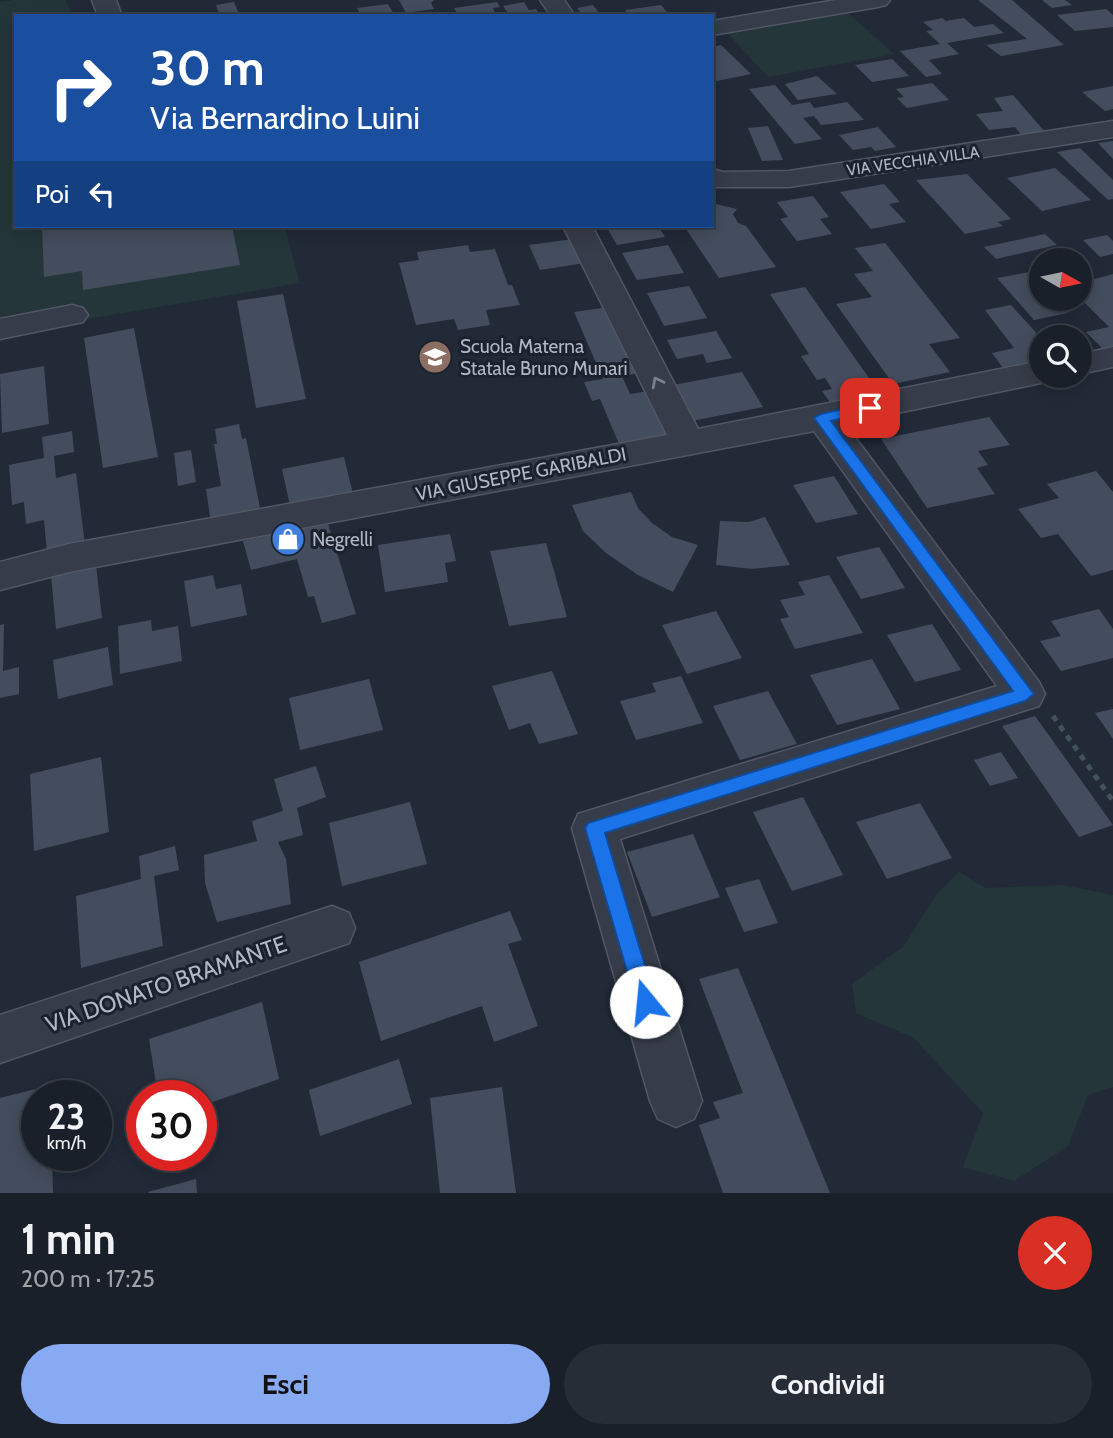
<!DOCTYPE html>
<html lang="it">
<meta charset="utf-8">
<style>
:root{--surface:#1a202a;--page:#272d36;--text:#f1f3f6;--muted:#9fa3a8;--line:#383e47;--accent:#88aaf3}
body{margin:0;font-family:Cabin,sans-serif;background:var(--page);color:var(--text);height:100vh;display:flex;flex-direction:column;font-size:26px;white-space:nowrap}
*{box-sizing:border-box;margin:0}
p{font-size:23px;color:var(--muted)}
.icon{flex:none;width:38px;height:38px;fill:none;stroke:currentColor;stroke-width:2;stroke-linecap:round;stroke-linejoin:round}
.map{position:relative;height:1193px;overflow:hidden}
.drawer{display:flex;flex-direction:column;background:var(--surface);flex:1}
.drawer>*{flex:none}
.guide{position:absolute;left:14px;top:14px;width:700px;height:214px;border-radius:0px;box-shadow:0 4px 18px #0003,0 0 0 2px var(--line);background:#1a4fa0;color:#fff;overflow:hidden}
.needle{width:46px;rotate:99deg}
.controls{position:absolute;left:1029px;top:248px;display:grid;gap:14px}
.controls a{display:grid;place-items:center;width:63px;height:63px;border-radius:50%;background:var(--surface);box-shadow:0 4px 18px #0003,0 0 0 2px var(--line);font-size:35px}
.speed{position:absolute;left:21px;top:1080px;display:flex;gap:14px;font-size:35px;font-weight:700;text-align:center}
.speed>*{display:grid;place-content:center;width:91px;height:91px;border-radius:50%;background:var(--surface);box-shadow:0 4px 18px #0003,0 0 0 2px var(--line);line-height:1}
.speed small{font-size:18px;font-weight:400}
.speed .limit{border:10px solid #d22;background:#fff;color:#111}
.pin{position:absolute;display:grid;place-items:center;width:60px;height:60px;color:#fff;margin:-30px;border-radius:14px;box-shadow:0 4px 10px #0006}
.me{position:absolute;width:77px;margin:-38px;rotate:343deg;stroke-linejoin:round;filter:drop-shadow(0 0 5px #0008)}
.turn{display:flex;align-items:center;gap:24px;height:147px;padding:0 21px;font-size:32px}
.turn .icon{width:91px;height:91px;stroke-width:2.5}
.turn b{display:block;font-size:49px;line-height:60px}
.then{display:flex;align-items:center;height:66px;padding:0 21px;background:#0003;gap:14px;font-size:26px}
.round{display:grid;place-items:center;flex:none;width:74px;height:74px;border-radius:37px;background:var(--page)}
.headline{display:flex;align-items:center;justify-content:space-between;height:119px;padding:0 21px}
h1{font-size:42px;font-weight:700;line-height:52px}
.cta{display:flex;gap:14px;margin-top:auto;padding:14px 21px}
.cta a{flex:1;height:80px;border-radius:42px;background:var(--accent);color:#111;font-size:28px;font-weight:700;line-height:80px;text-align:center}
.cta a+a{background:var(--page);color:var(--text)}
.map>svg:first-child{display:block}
</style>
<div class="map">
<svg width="1113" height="1193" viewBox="0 0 1113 1193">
<rect width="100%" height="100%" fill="#222a38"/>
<g fill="#243639">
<path d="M14,0H66L72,16H16V226H284L300,283L0,334V2Z"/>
<path d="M848,13L894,54L768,77L728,34Z"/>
<path d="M959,872L986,888L1064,885L1113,895V1087L1088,1095L1068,1146L1014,1181L963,1167L983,1113L914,1038L856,1013L852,984L903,947L937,894Z"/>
</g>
<g fill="#444d5d">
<path d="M399,0H434L431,3L434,9L406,13Z"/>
<path d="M978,0H1012L1064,45L1001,56L986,45L1027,39Z"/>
<path d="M1042,0H1065L1072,5L1052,8Z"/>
<path d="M234,2L239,14L220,16L216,5Z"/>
<path d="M497,2L500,7L493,8L495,13L459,16L454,8Z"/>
<path d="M524,2L529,10L536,9L541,16H510L503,6Z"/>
<path d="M388,4L395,16H361L357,8Z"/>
<path d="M593,5L601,16H583L577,8Z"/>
<path d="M661,5L670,16H629L625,10Z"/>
<path d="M1106,9L1113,15V27L1075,31L1057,15Z"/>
<path d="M942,18L946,21L964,18L974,27L993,24L1004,33L947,43L959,54L929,60L942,74L926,77L900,51L940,44L926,31L933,30L923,22Z"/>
<path d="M721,45L751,74L717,81L712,77V47Z"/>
<path d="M892,59L909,76L872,82L855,65Z"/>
<path d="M817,76L837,94L798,100L785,84Z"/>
<path d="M932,83L949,100L907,108L897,98L904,97L896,89Z"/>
<path d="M775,85L792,105L810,102L814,108L847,102L864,120L821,125L814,116L803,118L822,139L795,144L749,89Z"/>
<path d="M1113,86V109L1105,111L1082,92Z"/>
<path d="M1013,95L1046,133L1022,136L1015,127L989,130L976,114L1003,111L994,98Z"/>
<path d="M768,126L783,160L762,161L748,128Z"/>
<path d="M878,127L896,147L875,151L871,147L853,150L839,135Z"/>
<path d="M1113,141V159L1098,143Z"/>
<path d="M1080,148L1113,180V199L1108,200L1057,152Z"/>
<path d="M1055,168L1091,200L1042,211L1007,178Z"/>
<path d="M967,174L1011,219L998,222L1003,226L965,234L916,180Z"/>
<path d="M884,184L900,202L889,204L906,222L871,229L840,192Z"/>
<path d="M813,196L829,217L820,219L832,234L797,241L780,219L788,217L777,202Z"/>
<path d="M712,203L737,209L733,214L738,223L746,226L776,267L719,278L684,226H712Z"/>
<path d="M42,226H232L240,265L83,290L82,271L44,277Z"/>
<path d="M606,226H658L665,237L617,245Z"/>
<path d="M1045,234L1057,245L996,259L984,247Z"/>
<path d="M1107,235L1113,241V254L1100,257L1083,240Z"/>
<path d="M573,239L585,263L540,270L529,245Z"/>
<path d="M885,243L960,338L929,344L950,372L893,384L836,304L872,297L854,274L873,271L855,248Z"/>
<path d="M468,245L470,252L495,249L508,285H512L520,305L486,310L490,325L458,330L454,319L416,325L399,263L419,260L417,252Z"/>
<path d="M668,245L684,273L637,280L622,253Z"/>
<path d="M1030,272L1041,284V299H1055L1068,313L1034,320L997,278Z"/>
<path d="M1086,273L1094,279L1113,274V347L1103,349L1086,332L1109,327L1080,298V274Z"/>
<path d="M689,286L707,318L664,326L647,293Z"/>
<path d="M805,287L883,398L834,408L822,391L832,389L825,378L817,380L801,356L809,354L770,294Z"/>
<path d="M283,294L306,399L256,408L237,301Z"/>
<path d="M1011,305L1041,338V363L1006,372L992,353L1014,348L985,310Z"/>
<path d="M609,307L640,373L622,376L630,394L649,391L670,435L619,444L600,399L592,401L584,382L603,379L574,312Z"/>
<path d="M134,328L158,457L103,468L84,338Z"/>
<path d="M716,331L732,358L707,363L703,354L677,359L667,340Z"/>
<path d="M44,366L49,424L2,433L0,374Z"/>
<path d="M742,372L763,407L692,421L673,385Z"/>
<path d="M989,417L1010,445L978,451L988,465L977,468L995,494L927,508L881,439Z"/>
<path d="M239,424L242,439L246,438L261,513L211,523L206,489L221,486L214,444H217L215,429Z"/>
<path d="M72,431L74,452L54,456L56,478L76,473L85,545L47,553L44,520L26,524L24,502L12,505L9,465L44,458L42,437Z"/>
<path d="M191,450L196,482L178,486L174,453Z"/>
<path d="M344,457L353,494L290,506L282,469Z"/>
<path d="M1096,471L1113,492V570L1091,576L1058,534L1041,538L1018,509L1059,498L1047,484Z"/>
<path d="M834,476L858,514L816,523L793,485Z"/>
<path d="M631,492L638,508L652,523L672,537L698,545L673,592L638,575L606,553L583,531L572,505Z"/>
<path d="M765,517L790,565L752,569L716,565L720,521L749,522Z"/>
<path d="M327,521L356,614L322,623L314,596L308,597L297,559L251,570L243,541Z"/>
<path d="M450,534L456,561L445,563L448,582L385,592L378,545Z"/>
<path d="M546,543L567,617L509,626L490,551Z"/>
<path d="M879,547L905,588L861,599L836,557Z"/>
<path d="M96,565L102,618L56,629L51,575Z"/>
<path d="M213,575L216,589L241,584L247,615L191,627L184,581Z"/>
<path d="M829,575L863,633L795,649L780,619L789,617L780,600L805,595L798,582Z"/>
<path d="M1099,609L1113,629V658L1061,671L1040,641L1061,636L1051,621Z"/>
<path d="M716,611L742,658L687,674L662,625Z"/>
<path d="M151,620L152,631L178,626L182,661L120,674L118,626Z"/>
<path d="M4,624L3,671L19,667V694L0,698V625Z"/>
<path d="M932,624L961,670L915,682L887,635Z"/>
<path d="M108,647L113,685L58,699L53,660Z"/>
<path d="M872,659L900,709L837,725L810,675Z"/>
<path d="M552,671L578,734L539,744L530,723L509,730L492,686Z"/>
<path d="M681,676L703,723L636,740L620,701L656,692L652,683Z"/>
<path d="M369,679L383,730L300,750L289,698Z"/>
<path d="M768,691L797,744L740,760L713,706Z"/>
<path d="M1113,709V739L1095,713Z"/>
<path d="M1035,716L1068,762L1113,825L1079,837L1002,726Z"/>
<path d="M1001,752L1018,778L990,786L974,760Z"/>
<path d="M101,757L109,832L34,851L30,774Z"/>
<path d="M316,766L326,797L297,808L303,835L278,842L286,859L291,904L217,922L205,883L204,855L257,841L252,821L283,811L274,779Z"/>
<path d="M803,797L843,875L792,891L753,812Z"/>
<path d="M410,802L427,864L342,886L329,823Z"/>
<path d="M920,803L952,858L887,879L856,822Z"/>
<path d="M693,834L720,897L652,917L627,852Z"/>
<path d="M175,846L179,870L154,876L163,946L81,968L76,896L141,879L139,856Z"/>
<path d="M759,879L778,923L744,932L725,888Z"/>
<path d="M510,911L522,940L508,944L538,1026L494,1042L482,1006L381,1041L359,962Z"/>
<path d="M738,968L784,1080L830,1193H723L699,1125L720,1118L713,1102L743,1093L699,979Z"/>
<path d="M262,1002L279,1079L201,1106V1096H158L149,1039Z"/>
<path d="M399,1059L412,1104L320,1136L309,1090Z"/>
<path d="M51,1085V1096H37V1155H52L53,1193H0V1098Z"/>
<path d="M502,1087L516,1193H440L430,1098Z"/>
<path d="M196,1179L197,1193H149L148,1192Z"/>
</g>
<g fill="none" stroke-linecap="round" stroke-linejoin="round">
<defs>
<g id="minor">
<path d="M92,0H116L122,16H98Z"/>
<path d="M540,0H564L575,16H551Z"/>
<path d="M836,0H890L886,5L878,7L712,35V21Z"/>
<path d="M1113,121V137L789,187H712V169L723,172L789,171Z"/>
<path d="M563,226H592L698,429L1041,361V376H1055L1041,383L845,424L1039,682L1045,694L1039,706L620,839L702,1101L694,1119L676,1127L658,1119L650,1101L572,828L578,814L997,686L814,431L69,572L0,590V562L69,544L667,435Z"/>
<path d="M72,305L83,308L88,315L83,322L0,339V319Z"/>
<path d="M1113,347V367L1080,374V354Z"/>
<path d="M332,906L349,913L355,928L349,943L0,1063V1015Z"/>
</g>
</defs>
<use href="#minor" stroke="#515764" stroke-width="3"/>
<path stroke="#425357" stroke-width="5" stroke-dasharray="6 6" stroke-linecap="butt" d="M1053,716L1113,801"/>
<use href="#minor" fill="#363c49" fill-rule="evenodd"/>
</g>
<defs><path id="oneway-chevron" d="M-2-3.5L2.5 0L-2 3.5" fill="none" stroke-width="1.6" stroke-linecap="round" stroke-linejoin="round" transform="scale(1.75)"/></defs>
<use stroke="#7a808d" href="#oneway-chevron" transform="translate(657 382) rotate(-117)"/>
<path fill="#1a73e8" stroke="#114b97" stroke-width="2" d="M870,403L877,408L875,411L831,421L1034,694L1025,701L605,833L656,1002L653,1009L646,1012L639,1009L636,1002L585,828L588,823L1013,691L814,418L821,414Z"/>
<defs>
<symbol id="school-disc" viewBox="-11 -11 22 22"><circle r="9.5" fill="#8d6e63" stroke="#1b212d"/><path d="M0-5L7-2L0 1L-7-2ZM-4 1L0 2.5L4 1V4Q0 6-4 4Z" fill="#fff"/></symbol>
<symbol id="shop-disc" viewBox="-11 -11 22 22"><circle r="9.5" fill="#3f7fe0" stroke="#1b212d"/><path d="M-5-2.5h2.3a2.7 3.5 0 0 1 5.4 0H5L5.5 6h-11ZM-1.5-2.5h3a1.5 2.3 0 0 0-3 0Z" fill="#fff"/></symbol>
</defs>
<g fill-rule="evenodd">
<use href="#school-disc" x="416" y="338" width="38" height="38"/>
<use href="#shop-disc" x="269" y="520" width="38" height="38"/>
</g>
<g text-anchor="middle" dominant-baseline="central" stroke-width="6" stroke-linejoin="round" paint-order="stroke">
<g font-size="16" fill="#b1b7c5" stroke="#1b212d">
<text transform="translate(913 161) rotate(-8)">VIA VECCHIA VILLA</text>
</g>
<g font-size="19" fill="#b1b7c5" stroke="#1b212d" text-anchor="start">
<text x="460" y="346">Scuola Materna<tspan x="460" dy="22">Statale Bruno Munari</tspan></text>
<text x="312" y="539">Negrelli</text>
</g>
<g font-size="19" fill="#b1b7c5" stroke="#1b212d">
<text transform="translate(521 474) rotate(-11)">VIA GIUSEPPE GARIBALDI</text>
</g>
<g font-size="23" fill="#b1b7c5" stroke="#1b212d">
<text transform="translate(166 984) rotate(-19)">VIA DONATO BRAMANTE</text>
</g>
</g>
</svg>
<div class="controls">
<a><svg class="needle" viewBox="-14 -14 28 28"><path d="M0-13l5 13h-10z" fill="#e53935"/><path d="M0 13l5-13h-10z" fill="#9fa3a8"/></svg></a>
<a><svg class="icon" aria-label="search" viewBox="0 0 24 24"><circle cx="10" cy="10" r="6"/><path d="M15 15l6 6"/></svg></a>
</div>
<div class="speed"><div>23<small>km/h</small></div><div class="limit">30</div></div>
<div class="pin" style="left:870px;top:408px;background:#d93025"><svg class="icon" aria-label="arrive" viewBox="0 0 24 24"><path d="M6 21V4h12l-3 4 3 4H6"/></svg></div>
<svg class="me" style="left:646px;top:1002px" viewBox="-20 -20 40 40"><circle r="19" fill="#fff"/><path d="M0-13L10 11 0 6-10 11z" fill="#1a73e8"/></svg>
<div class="guide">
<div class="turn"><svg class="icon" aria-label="right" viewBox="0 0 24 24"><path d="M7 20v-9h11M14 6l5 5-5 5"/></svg><div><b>30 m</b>Via Bernardino Luini</div></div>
<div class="then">Poi<svg class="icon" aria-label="left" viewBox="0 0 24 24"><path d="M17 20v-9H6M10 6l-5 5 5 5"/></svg></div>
</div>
</div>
<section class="drawer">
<div class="headline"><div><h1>1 min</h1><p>200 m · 17:25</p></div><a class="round" style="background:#d93025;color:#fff"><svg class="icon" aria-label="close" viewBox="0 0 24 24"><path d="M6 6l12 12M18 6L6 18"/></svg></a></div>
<div class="cta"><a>Esci</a><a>Condividi</a></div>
</section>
